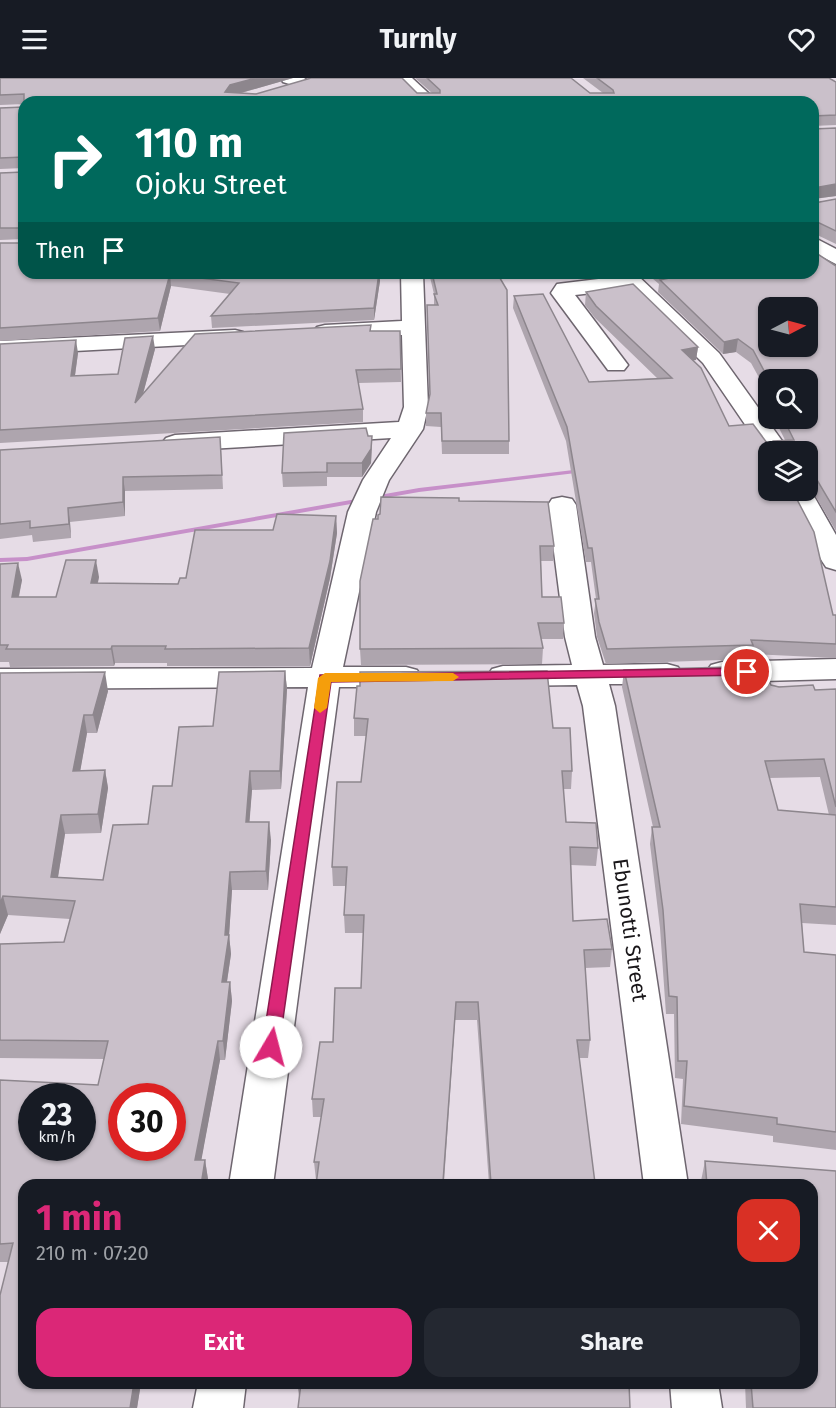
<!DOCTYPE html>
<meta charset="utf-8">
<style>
:root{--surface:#171b24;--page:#242831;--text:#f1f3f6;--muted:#9ea1a6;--accent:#db2777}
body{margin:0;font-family:"Fira Sans",sans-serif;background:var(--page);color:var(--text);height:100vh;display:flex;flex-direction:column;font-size:22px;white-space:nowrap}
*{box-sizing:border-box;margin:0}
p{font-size:20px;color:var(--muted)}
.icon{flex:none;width:33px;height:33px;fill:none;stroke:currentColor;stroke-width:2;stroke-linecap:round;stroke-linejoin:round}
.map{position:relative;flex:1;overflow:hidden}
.sheet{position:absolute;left:18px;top:1101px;width:800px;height:210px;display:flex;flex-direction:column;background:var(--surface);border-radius:18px;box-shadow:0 2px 4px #0004}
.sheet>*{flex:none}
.top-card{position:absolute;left:18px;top:18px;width:801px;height:183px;border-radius:18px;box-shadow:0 2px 4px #0004;background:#00695c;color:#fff;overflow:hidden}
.needle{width:39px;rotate:84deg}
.tools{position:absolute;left:758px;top:219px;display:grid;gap:12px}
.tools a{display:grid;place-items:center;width:60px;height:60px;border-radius:12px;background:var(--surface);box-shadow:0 2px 4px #0004;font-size:30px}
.speed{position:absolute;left:18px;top:1005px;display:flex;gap:12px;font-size:30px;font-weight:700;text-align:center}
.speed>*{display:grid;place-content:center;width:78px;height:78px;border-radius:50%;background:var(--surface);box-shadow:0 2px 4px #0004;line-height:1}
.speed small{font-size:15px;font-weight:400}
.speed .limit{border:9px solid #d22;background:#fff;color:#111}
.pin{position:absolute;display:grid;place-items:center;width:51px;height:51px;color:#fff;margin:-26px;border:3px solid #fff;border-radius:50%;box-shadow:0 2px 6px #0007}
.me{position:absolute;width:66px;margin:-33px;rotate:8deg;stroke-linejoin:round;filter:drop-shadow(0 0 4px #0008)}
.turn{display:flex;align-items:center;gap:21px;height:126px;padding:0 18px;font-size:27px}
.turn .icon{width:78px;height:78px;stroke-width:2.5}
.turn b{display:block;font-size:42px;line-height:51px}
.then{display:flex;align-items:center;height:57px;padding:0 18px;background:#0003;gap:12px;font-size:22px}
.round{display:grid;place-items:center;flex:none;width:63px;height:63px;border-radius:18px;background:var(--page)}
.head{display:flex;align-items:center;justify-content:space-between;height:102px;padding:0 18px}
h1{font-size:36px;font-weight:700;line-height:45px;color:var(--accent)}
.action{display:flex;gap:12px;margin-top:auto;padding:12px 18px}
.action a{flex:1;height:69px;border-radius:18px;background:var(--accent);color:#fff;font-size:24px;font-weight:700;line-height:69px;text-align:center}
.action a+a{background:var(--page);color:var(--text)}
header{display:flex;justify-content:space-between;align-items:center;height:78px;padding:0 18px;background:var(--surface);font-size:27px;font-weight:700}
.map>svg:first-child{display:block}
</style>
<header><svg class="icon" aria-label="menu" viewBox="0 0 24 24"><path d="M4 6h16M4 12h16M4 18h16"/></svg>Turnly<svg class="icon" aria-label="heart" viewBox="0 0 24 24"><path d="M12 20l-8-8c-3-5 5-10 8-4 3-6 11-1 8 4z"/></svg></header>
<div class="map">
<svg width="836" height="1330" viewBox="0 0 836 1330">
<rect width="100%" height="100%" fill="#e6dce6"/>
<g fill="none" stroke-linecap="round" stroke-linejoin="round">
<path fill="#c790c9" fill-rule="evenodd" d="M582,391L584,392V394L419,414L27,483L0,484V480L27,479L419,410Z"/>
<defs>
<g id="minor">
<path d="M281,0H304L311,5L302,10L283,4Z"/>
<path d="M394,0H412L438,24H419Z"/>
<path d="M813,159L836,171V186L813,174Z"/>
<path d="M401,195H423L428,329L423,351L389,402L376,434L343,589H406L417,592L422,599L417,606L406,609H339L273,1107H229L308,609L0,611V591L312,590L348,434L363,402L391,360L175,373L166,370L162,365L166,360L175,357L399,344L404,329L402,257L325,261L317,259L313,254L317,249L325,247L402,243Z"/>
<path d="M612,195H635L719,275L790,374H768V380L703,285L627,211L575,217L628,287L624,292H608L551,215L557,206L615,199Z"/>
<path d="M235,252L243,254L247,259L243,264L0,277V263Z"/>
<path d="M807,406L836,457V492L826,489L822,483L785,412H807Z"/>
<path d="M562,419L572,421L576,427L595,559L603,587L667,586L678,589L683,596L678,603L667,606H609L615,628L688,1107H644L583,628L577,607L503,608L492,605L487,598L492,591L503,588L572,587L565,559L548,427L552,421Z"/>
<path d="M836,581V601L722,604L711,601L706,594L711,587L722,584Z"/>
<path d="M198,1305H246L243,1330H193Z"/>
<path d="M670,1305H718L722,1330H672Z"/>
</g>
</defs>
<use href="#minor" stroke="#6e666f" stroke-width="3"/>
<use href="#minor" fill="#fff" fill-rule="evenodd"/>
</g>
<g fill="#aea5ae" fill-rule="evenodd">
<path d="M0,0H293L241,15L256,16L432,15L415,0H571L590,15H603L583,0H829L836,4V47L813,48V51L836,50V118L813,121L814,125L836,121V166L813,155V24H24V195H380V203L374,242L212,250L211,238L230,216L171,208L160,253L0,263V165H24V161L0,162V95L24,94V90L0,91V30L24,29V26L0,27Z"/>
<path d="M836,188V453L807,404V405V374H768L833,537H836V580L752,576L751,581L606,586L597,559L594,535L596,521L591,484H586L566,363L513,230L514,218L589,304L657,300L595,240L585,227L586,214L698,269L696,282H693L729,348L770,369L785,362L774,340H807V302H768V316L751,285L736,274L723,276L658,214L659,206L646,195H813Z"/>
<path d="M429,195H497L509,363V376H442L441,349L426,348V335L430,318L427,227H434V216Z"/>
<path d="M371,247V253H400L401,304L358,305L363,331V344L0,365V266L78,275L75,298L118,296L155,271L143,316Z"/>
<path d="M368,358L372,372L371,385L362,399H327V408L283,409L282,395Z"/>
<path d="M0,372H221L223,411L125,413V438L70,444L71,460L33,464L32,457L0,461Z"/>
<path d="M459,423L554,468L553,483H541L542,519L564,545L563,561H541L543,570L542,586L361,587L360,571L378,441L380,436Z"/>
<path d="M336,438L337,455L330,500L310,588H167V585H115L114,588L10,589L9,584H0V486L22,502L19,519H56L99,499L98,505L178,506L186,500L273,452Z"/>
<path d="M624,592L815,612L836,611V847L802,845L804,874L836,877V1072L773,1064V1058L681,1046L683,1001L675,1000L674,936H666L660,850L650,766L652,749H653L622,609ZM820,699L829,737L778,732L769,700Z"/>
<path d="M285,593L287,611L281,711L252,712L249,744L271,762L268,812H232L229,857L231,876L227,904H230L232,923L225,982H220L201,1082H205L208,1101L207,1107H24V1305H141L137,1330H0L9,1184H0V1002L98,1007L104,981L0,980V866L64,864L70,841L8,837L0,856V595L108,613L97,655H87L80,693L105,692L108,710L101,755L65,756L58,799L103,802L148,746L172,708L213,648Z"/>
<path d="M547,593L553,650H570L572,693L571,711H563L566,744L596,745L598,770L596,788L571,787L573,843L607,841L612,871L610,889L585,890L590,962L588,980H579L595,1105L638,1106V1107H316L317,1102H316L314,1084L321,1039H313L312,1021L320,964H333L335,910H361L363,855H345L344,837L346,808H333L332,789L337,704H361L366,658H354V640L357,608H360V594ZM455,942H477L489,1106L444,1104Z"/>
<path d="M705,1083L836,1093V1330H746L745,1305H812V1107H702L701,1103Z"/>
<path d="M297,1305H629L299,1318Z"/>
</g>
<g fill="#8d868d">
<path d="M256,0H293L230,18L225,14L230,7Z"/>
<path d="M836,106V118L813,121V110Z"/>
<path d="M379,195L380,203L374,242V230Z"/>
<path d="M170,196L171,208L160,253L158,240Z"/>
<path d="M153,258L155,271L137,338L135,325Z"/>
<path d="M738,261L736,274L723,276L724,264Z"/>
<path d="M76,262L78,275L73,311L71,298Z"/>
<path d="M698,269L696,282L680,285L682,272Z"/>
<path d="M372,358L371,385L362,399V385Z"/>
<path d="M123,399L125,413V438L123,424Z"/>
<path d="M68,430L70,444L71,460L69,446Z"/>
<path d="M336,438L337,455L330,500L310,588L309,570Z"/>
<path d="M96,482L99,499L93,523L91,505Z"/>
<path d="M18,485L22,502L15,536L12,519Z"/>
<path d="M112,568L115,585L114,588L111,571Z"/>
<path d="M285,593L287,611L281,711L280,693Z"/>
<path d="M105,594L108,613L97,655L93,637Z"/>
<path d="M84,637L87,655L77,711L73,693Z"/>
<path d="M105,692L108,710L101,755L98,736Z"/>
<path d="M250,693L252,712L248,763L246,744Z"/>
<path d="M61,737L65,756L55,817L51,799Z"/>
<path d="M269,744L271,762L268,812L266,793Z"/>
<path d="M230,794L232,812L229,858V857L231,876L224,923L222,904Z"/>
<path d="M3,818L8,837L0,856V826Z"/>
<path d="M230,904L232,923L225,982L223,963Z"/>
<path d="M456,924L455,942L443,1107Z"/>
<path d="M218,963L220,982L198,1100L195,1082Z"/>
<path d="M205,1082L208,1101L207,1107H201Z"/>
<path d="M134,1305H141L137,1330H130Z"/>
</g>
<g fill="#cac0ca" stroke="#8d868d" stroke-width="1.5" fill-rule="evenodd">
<path d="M0,0H256L230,7L225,14L256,16L311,0H402L417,15H440V12L427,0H571L590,15H614L613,12L597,0H829L836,4V37L813,38V51L836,50V106L813,110L814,125L836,121V153L813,142V24H24V195H379L374,230L211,238L239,205L170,196L158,240L0,250V165H24V150H0V95L24,94V79L0,80V30L24,29V16L0,17Z"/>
<path d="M813,173L836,188V434L810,390L807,396V374H768V412H792L814,454L833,537H836V566L751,562L753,567L607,571L599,544L595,521H599L592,470H588L567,349L514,218L543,216L589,304L672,300L596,228L586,214L633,206L698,269L682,272L701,290L729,348L753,346L770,369L773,363L794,362L783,340H807V302H769L753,272L738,261L724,264L660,202L669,200L663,195H813ZM768,230H807V268H768Z"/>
<path d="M432,195H497L507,212L509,363H442L441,335H426L430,316L427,227H438L434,216H437Z"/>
<path d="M371,247L370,253H400L401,291L356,292L363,331L0,352V266L76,262L71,298L118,296L125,260L153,258L135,325L195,256Z"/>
<path d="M366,350L368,358H372L371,371L362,385H327V394L282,395L284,355Z"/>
<path d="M220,359L222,397L123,399V424L68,430L69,446L30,450V443L0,446V372Z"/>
<path d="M381,419L459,420V423L548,424L554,468H540L542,519H561L564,545H538L543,570L360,571V503L373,441H378V437L380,436Z"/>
<path d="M277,436L336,438L330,483L309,570L165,571L166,568H112L111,571H6L8,567H0V486L18,485L12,519H56L66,482H96L91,505L178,506L180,500H186L195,452H273Z"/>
<path d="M763,588L771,607L779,609L813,607L815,612L836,611V729L824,681L765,683L778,732L836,737V829L800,826L804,874L836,877V1054L777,1046V1040L684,1028L687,983H678L677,919L669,918L663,832L652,749H660L624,592Z"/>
<path d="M285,593L280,693H250L246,744H269L266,793L230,794L225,857H229L222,904H230L223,963H218L195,1082H205L201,1107H24V1305H134L130,1330H0V1217L13,1165L0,1166V1002L98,1007L108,963L0,962V866L64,864L75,823L3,818L0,826V595L105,594L93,637H84L73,693L105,692L98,736L61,737L51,799L103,802L113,747L148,746L153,708H172L179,649L213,648L219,594ZM32,1018H82V1070H32ZM122,1018H172V1070H122Z"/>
<path d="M547,593L553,650H570L572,693H562L566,744L596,745L598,770L570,769L573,843L607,841L612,871L584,872L590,962H577L595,1105L638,1106V1107H316L319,1084H314L324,1021H312L320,964H333L335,910H361L364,837H344L347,789H332L337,704H361L368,641L354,640L357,608H360V594ZM456,924H478L491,1106L443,1104Z"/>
<path d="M705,1083L836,1093V1330H753L751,1305H812V1107H707Z"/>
<path d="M301,1305H629L630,1330H298Z"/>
</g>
<path fill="#db2777" stroke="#8e194d" stroke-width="1.5" d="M747,590L753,594L751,597L331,604L279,969L277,973H265L262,969L320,597Z"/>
<path fill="#f59e0b" d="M325,595H453L459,599L453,603L331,604L327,630L320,635L314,630L318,600Z"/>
<g text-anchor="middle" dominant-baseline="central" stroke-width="5" stroke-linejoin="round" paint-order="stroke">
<g font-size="21" fill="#191619" stroke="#fff">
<text transform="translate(630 852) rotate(82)">Ebunotti Street</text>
</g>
</g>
</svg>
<div class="tools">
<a><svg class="needle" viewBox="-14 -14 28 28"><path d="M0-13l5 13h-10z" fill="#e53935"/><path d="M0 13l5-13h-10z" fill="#9ea1a6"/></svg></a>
<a><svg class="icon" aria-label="search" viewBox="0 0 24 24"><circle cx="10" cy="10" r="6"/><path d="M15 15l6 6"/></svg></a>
<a><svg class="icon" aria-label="layers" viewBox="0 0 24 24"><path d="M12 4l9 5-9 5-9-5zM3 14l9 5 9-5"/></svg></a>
</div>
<div class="speed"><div>23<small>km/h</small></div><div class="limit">30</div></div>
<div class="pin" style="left:747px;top:594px;background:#d93025"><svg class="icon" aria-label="arrive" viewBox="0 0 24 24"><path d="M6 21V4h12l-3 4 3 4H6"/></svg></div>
<svg class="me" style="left:271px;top:969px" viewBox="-20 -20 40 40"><circle r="19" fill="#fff"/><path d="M0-13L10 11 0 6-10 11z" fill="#db2777"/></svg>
<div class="top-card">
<div class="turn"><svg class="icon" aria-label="right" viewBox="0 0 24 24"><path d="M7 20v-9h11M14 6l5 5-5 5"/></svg><div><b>110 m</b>Ojoku Street</div></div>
<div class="then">Then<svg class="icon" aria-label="arrive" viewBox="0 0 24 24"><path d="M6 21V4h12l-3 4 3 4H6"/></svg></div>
</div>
<section class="sheet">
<div class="head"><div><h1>1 min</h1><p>210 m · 07:20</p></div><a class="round" style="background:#d93025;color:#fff"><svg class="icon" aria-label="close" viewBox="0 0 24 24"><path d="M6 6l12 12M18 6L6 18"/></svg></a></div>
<div class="action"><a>Exit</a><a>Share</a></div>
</section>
</div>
